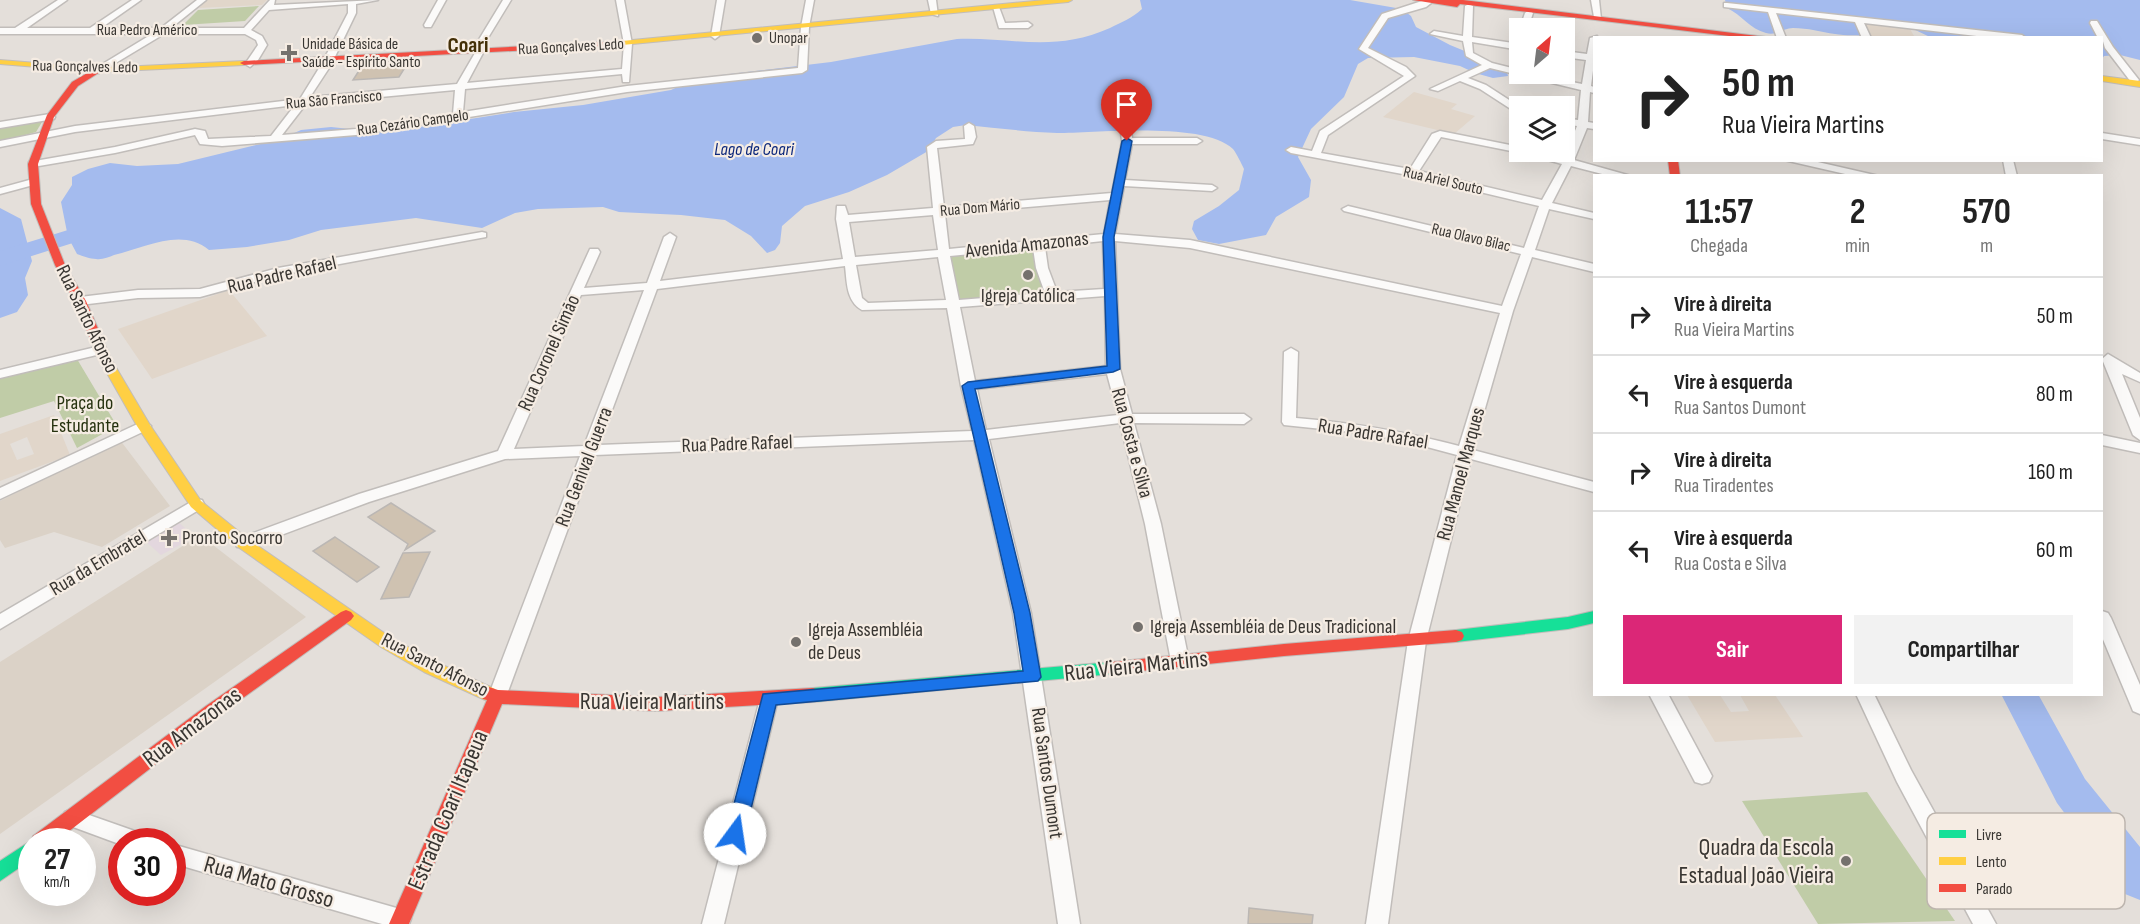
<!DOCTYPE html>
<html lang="pt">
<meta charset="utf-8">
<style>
:root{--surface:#fff;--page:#f2f2f2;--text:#222;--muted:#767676;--line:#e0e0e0;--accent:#db2777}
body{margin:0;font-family:"Sofia Sans Condensed",sans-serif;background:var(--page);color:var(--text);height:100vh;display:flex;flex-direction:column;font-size:22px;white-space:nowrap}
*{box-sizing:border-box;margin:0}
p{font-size:20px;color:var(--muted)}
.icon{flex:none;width:33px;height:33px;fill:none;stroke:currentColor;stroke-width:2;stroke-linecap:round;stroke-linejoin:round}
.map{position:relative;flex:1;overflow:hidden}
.sheet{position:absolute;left:1593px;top:174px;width:510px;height:522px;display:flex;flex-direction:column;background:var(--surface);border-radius:0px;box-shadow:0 6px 24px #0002}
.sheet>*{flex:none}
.guide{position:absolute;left:1593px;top:36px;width:510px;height:126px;border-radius:0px;box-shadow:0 6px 24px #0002;background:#fff;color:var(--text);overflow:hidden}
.needle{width:39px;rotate:28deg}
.tools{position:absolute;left:1509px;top:18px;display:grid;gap:12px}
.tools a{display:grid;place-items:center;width:66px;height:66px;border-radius:0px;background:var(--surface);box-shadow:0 6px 24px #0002;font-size:30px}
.speed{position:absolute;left:18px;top:828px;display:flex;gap:12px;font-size:30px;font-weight:700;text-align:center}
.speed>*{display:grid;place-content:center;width:78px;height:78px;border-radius:50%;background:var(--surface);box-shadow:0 6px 24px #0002;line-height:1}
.speed small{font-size:15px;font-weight:400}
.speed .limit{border:9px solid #d22;background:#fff;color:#111}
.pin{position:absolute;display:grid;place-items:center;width:51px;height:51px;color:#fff;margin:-62px -26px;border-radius:50% 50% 50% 0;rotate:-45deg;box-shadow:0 0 6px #0007}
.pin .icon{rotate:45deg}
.me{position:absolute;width:66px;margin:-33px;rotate:14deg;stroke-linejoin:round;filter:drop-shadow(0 0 4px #0008)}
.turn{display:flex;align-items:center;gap:21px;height:126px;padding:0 30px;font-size:27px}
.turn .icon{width:78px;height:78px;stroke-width:2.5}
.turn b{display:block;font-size:42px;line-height:51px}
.eta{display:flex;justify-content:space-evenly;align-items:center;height:102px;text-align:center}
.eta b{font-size:36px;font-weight:700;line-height:42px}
.cta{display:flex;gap:12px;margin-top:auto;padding:12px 30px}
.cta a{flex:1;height:69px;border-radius:0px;background:var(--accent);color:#fff;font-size:24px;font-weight:700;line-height:69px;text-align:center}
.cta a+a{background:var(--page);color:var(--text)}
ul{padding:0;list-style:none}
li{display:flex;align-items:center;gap:18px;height:78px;padding:0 30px;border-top:2px solid var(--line)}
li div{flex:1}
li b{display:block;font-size:22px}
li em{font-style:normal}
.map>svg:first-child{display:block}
</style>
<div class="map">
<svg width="2140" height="924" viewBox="0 0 2140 924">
<rect width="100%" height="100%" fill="#e4dfda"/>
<g fill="#dbd2c7">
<path d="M120,440L170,506L102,547L54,532L5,548L0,540V501Z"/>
<path d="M200,535L306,617L0,834V662Z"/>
</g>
<g fill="#e1d6ca" fill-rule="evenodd">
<path d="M207,0H267L262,5L199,8Z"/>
<path d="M1863,22L1909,27L1914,36L1924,37H1869Z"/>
<path d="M1414,92L1457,104L1451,109L1475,116L1454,134L1383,117Z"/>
<path d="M229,290L267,336L152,379L118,329Z"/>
<path d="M54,415L70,455L0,481V434ZM27,437L34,454L17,460L10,444Z"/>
<path d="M1687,695H1720L1731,712L1749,711L1740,695H1775L1803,737L1715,742Z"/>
</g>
<path fill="#e3d7de" d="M176,520L195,537L161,555L142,538Z"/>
<g fill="#c0cca7">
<path d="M259,6L245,21L183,25L198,10Z"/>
<path d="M38,121L42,122L36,132L0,142V126Z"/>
<path d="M1035,248L1049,295L958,301L951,255Z"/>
<path d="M77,359L117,426L77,448L54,401L0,418V375Z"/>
<path d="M1867,792L1955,921L1818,924L1742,801Z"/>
</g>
<g fill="#a4bbee">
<path d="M1140,0H1350L1402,9L1411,16L1416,27L1450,45L1506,68L1508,76L1493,78L1475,73L1460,66L1414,57L1368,58L1358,64L1344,97L1311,129L1298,157L1311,180L1309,197L1276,217L1266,235L1219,244L1198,240L1192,229L1194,221L1219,206L1239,190L1244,169C1241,163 1237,154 1233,149C1204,121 1097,133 1057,133C1027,132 996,128 966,125L953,127L936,138L928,151L887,175L849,192L805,206L782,226L780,243L775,250L767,253L751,236L725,220L681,215L619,212L603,207L538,209L515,213L482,228L416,218L321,230L289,240L247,247L209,250C181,227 145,248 114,255C109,257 102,260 96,259C90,259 83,256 77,254L68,237L61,202L72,185V177L88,169L110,163L137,166L178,164L281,139L301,130L331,127L369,131L406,129L514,112L583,105L671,90L696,78L831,62L957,39C1013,37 1054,53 1110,28C1122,22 1132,18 1142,9Z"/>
<path d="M1725,0H2140V60L2120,55L2104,56L2102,59V38L1930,37L1909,27L1863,22L1869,36C1858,35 1846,36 1835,34C1821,32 1808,28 1793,28C1783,28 1777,36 1766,33C1750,29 1742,15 1727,8Z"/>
<path d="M0,208L21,219L32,261L25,278L28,295L17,312L0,318Z"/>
</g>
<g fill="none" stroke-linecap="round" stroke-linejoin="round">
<g fill="#a4bbee" fill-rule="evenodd">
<path d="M68,230L76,232L80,237L76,242L0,266V251Z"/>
<path d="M2001,694H2038L2085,779L2140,847V900L2125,894L2057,803Z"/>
</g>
</g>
<g fill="#cfc2b1" stroke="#bbb7b4" stroke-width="1.5">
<path d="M409,61L399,77L353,80L364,63Z"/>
<path d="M391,503L435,531L405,550L408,544L368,517Z"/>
<path d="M335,537L379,567L357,582L313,551Z"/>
<path d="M430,552L409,597L381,599L403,553Z"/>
<path d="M1249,908L1313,915L1312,924H1248Z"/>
</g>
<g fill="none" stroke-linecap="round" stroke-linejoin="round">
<defs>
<g id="street">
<path d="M58,0H67L27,28H90L132,0H141L101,28H161L197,0H206L171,28H244L270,0H275L274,5L378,0L356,4V13L331,65L310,97L457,84L475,53V46L503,0H511L483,46V53L467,83L622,69L624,44L616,0H624L632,44L629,82H623L622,74L465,89L463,112L627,86L798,68L801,27L806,0H814L809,27L807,70L802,73L627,92L356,135L222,146L200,144L195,135L115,153L33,167L29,166V162L115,147L195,129L205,131L208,139L271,136L295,105L75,132L0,147V141L75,126L300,99L321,65L348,13V4L269,10L251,30L262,36L267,45L258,60L250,67L245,64L258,45L256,40L245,34H164L99,73L96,72V68L152,34H0V28H15ZM455,90L453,114L356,129L282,135L306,104Z"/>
<path d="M438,0H446L431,27H425L424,25Z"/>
<path d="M717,0H725L719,36L715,39L711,36Z"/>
<path d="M928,0H936L938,16L931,14Z"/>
<path d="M1425,0H1435L1426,7L1388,18L1368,48L1406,67L1415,76L1328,135L1321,153L1410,169L1432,134L1440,131L1520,147V152H1537L1564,158L1577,126L1564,124V118L1578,120L1581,90L1490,68L1468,78L1486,85L1520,107V115L1480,89L1460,81L1438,91L1430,89L1482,65L1466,56L1463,41L1430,34L1434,31L1463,36L1465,6L1469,4L1473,6L1472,37L1520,44V50L1472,42L1473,53L1492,63L1520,70V74H1532L1582,84L1586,60L1564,57V51L1587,54L1590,38L1597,36L1594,38V63L1591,86L1594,87V93L1590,92L1588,122L1594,123V129L1587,128L1574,160L1631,176H1610L1571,166L1552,203L1594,213V219L1549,209L1535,250L1594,264V272L1532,257L1513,311L1473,450L1594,482V492L1471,459L1426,641L1388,924H1366L1408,641L1457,455L1401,440L1351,432L1284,425L1282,422L1284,352L1291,348L1298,352L1296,418C1355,423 1402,431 1459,446L1500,313L1190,248L1115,241L1120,369L1132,414H1244L1251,419L1244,424L1134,423L1161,524L1189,661L1186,666L1180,668L1174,666L1171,661L1145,524L1120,423L989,439L1031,613L1080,924H1058L1013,613L974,440L595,455L506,697L504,702L497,704L490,702L488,697L580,456L505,459L369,502L249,547H237L235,543L237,539L359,494L498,451L590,249H598L600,252L584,288L647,283L664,237L670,233L676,237L660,281L843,259L836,219L837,206H845L848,215L933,208L927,147L936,141L965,139L964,126L969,123L974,126L976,137L973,144L937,148L944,207L1112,193L1122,141L1119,116L1124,113L1129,116L1132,138H1197L1202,141L1197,144H1132L1125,180L1212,185L1217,188L1212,191L1124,186L1115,234L1190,240L1502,306L1521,254L1344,211L1342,209L1348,206L1524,248L1539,206L1413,176L1291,153L1286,150L1291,147L1312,151L1320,131L1404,76L1359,49L1382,14ZM1441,137L1521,153L1562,164L1542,200L1419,171ZM1110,200L1104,234L949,249L945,214ZM933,215L938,250L855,257L849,222ZM1103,241L1104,289L1057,292L1048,268L1045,247ZM1033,248L1036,268L1045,293L959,300L950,256ZM938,257L946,300L868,303L862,298L856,265ZM845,266C847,282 846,301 862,310L947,308L961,386L972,431L599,445L657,289ZM644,290L584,446L514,449L581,295ZM1105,296L1106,366L975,381L960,307ZM1107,374L1118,415L986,430L977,389Z"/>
<path d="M1591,0H1599L1601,19L1594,17Z"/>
<path d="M1727,3L2022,35L2026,38H1994L1864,23L1871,38H1862L1855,22L1776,13L1786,38H1777L1768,12L1724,7V3Z"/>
<path d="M993,7H999L1005,23L1028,22L1032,25L1028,28H999Z"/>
<path d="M1529,10L1533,13L1528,28H1520L1525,13Z"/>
<path d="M2091,21H2097L2113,47L2139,80L2137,82H2131L2105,48L2102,38H2098L2090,23Z"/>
<path d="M50,114L55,117L54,119L0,128V122Z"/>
<path d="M2102,133L2140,139V145L2102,139Z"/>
<path d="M1784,160H1809L1879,176H1854Z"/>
<path d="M2003,160H2013L2017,176H2006Z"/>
<path d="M33,179L38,182L37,184L0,194V188Z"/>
<path d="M482,232L486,233V237L280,275L200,297L138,298L80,305L74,301L80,297L138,290L200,289L278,268Z"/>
<path d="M100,346L107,350L105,353L0,378V370Z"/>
<path d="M2108,354L2140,373V382L2122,374L2140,418V440L2133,435L2102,359Z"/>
<path d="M144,421L151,426L149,429L0,499V488Z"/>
<path d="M2102,435L2140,443V453L2102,445Z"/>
<path d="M196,499L202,500L204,504L202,508L0,629V614Z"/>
<path d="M2102,611L2108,613L2111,618L2140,685V714L2133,711L2131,706L2102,637Z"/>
<path d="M769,692L776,694L778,699L724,924H702L760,699L762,694Z"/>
<path d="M1649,694H1668L1712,776L1709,782L1702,784L1695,782Z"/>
<path d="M1856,694H1874L1911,770L1996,924H1973L1897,782Z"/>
<path d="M72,809L146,835L149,842H122V845L65,824L62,818L65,812Z"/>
<path d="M172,844L400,909L408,912L411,919L409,924H382L172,863Z"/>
</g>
<g id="fast">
<path d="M1594,611V623L1568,629L1456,642L1450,640L1448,636L1450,632L1456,630L1568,617Z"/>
<path d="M1112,662L1118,663L1120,668L1118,673L1112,674L813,702L807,700L805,695L807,690L813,688Z"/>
<path d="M32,840L37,842H32V859L0,881V861Z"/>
</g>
<g id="slow">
<path d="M1045,0H1072L1068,2L622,45L618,43L622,41Z"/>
<path d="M0,60L99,68L244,61L248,63L244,65L99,72L0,64Z"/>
<path d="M2102,76L2140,81V87L2102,81Z"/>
<path d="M105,355L111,359L150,425L201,501L248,539L393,639L436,662L495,689L497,694L495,699L489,701L483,699L424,672L381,647L238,547L191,507L137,426L99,359Z"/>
</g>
<g id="jam">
<path d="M1413,0H1463L1774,38H1746L1460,4L1457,7Z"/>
<path d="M622,41H625V45L244,65L240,63L244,61Z"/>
<path d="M96,68L103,70L78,86L54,117L38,164L41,204L65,265L86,301L111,359L105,363L99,359L74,301L55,265L31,204L28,164L47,115L72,82Z"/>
<path d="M1668,160H1678L1680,176H1670Z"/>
<path d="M346,610L351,612L354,616L351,620L218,716L55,842H32V844L31,842L33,836L206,706L341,612Z"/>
<path d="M1456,630L1462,632L1464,636L1462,640L1456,642L1284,656L1112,674L1106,673L1104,668L1106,663L1112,662L1284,644Z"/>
<path d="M489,687L498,690L657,697L813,688L819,690L821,695L819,700L813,702L657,711L502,704L409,924H389L487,700L483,699L481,694L483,689Z"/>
</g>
</defs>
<use href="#street" stroke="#c1bdba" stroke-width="3"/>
<use href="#fast" stroke="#c1bdba" stroke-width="2"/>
<use href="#slow" stroke="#c1bdba" stroke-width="2"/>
<use href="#jam" stroke="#c1bdba" stroke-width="2"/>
<use href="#street" fill="#fbfaf9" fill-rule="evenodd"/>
<use href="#fast" fill="#16e098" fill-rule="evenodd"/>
<use href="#slow" fill="#ffcf43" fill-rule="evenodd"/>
<use href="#jam" fill="#f24e42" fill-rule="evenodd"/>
</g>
<path fill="#1a73e8" stroke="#114b97" stroke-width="1.5" d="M1127,138L1132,141L1114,237L1120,369L1113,372L975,389L1030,613L1041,677L1038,681L776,705L745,834L742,840L735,842L729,840L726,834L763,694L1023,671L1014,613L962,386L968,382L1107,366L1103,237L1122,141Z"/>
<g fill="#75716d" stroke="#f5ece3" stroke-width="2">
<circle cx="757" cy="38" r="6"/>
<path d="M286 44h6v6h6v6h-6v6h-6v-6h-6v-6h6z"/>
<circle cx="1028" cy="275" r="6"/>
<path d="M166 529h6v6h6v6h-6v6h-6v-6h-6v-6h6z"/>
<circle cx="1138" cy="627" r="6"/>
<circle cx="796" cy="642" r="6"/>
<circle cx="1846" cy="861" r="6"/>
</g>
<g text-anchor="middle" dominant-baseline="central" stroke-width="4.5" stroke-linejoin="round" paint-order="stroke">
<g font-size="16" fill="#393632" stroke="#f5ece3">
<text x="147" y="30">Rua Pedro Américo</text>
<text transform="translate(571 47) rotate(-3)">Rua Gonçalves Ledo</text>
<text transform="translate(85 67) rotate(1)">Rua Gonçalves Ledo</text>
<text transform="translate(334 100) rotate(-5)">Rua São Francisco</text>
<text transform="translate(413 123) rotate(-8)">Rua Cezário Campelo</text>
<text transform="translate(1443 181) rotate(13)">Rua Ariel Souto</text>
<text transform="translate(980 208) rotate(-5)">Rua Dom Mário</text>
<text transform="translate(1471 238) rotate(13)">Rua Olavo Bilac</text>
</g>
<g font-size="16" fill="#393632" stroke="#f5ece3" text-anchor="start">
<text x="769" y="38">Unopar</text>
<text x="302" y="44">Unidade Básica de<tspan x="302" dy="18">Saúde - Espírito Santo</tspan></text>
</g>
<g font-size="18" font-style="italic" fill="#0c277b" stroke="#f5ece3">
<text x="754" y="149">Lago de Coari</text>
</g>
<g font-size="20" fill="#393632" stroke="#f5ece3">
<text transform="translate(1027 245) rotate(-6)">Avenida Amazonas</text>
<text transform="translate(282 275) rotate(-13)">Rua Padre Rafael</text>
<text transform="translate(87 319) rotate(64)">Rua Santo Afonso</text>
<text transform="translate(549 353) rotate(-66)">Rua Coronel Simão</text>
<text transform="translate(1373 434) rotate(9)">Rua Padre Rafael</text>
<text transform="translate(1132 443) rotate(75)">Rua Costa e Silva</text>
<text transform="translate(737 444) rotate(-2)">Rua Padre Rafael</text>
<text transform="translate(584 467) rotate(-69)">Rua Genival Guerra</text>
<text transform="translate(1461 474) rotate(-75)">Rua Manoel Marques</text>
<text transform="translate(98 563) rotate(-31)">Rua da Embratel</text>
<text transform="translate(435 665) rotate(27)">Rua Santo Afonso</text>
<text transform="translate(1047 773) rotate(82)">Rua Santos Dumont</text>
</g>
<g font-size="20" fill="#393632" stroke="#f5ece3" text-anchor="start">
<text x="1028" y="296" text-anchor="middle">Igreja Católica</text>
<text x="182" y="538">Pronto Socorro</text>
<text x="1150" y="627">Igreja Assembléia de Deus Tradicional</text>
<text x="808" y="630">Igreja Assembléia<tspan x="808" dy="23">de Deus</tspan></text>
</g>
<g font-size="20" fill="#26320f" stroke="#f5ece3">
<text x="85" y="403">Praça do<tspan x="85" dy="23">Estudante</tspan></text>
</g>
<g font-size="22" font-weight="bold" fill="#432f07" stroke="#f5ece3">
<text x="468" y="45">Coari</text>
</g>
<g font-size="24" fill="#393632" stroke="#f5ece3">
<text transform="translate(1136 666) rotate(-6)">Rua Vieira Martins</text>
<text x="652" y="701">Rua Vieira Martins</text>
<text transform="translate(192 727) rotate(-37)">Rua Amazonas</text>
<text transform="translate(448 810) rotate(-67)">Estrada Coari Itapeua</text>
<text transform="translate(269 882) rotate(16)">Rua Mato Grosso</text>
</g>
<g font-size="24" fill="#393632" stroke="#f5ece3" text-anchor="end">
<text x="1834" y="847">Quadra da Escola<tspan x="1834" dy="28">Estadual João Vieira</tspan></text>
</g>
</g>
<rect x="1927" y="813" width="198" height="96" rx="9" fill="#f5ece3" stroke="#bdb5ae" stroke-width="1.5"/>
<rect x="1939" y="830" width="27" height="8" fill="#16e098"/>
<rect x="1939" y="857" width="27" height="8" fill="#ffcf43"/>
<rect x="1939" y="884" width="27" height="8" fill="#f24e42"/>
<g font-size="16" fill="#393632">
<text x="1976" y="840">Livre</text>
<text x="1976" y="867">Lento</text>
<text x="1976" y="894">Parado</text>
</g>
</svg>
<div class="tools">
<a><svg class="needle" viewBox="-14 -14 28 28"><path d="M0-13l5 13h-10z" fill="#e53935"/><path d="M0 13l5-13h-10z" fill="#767676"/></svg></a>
<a><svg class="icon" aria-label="layers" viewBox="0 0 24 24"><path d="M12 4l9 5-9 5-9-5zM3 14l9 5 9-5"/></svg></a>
</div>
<div class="speed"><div>27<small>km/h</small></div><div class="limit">30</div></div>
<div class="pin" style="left:1127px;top:141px;background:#d93025"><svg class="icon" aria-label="arrive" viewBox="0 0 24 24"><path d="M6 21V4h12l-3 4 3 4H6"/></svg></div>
<svg class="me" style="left:735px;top:834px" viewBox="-20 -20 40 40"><circle r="19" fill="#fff"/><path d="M0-13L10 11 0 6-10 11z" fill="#1a73e8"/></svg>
<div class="guide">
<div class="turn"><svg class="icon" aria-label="right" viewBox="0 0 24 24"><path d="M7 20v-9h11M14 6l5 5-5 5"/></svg><div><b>50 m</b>Rua Vieira Martins</div></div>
</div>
<section class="sheet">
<div class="eta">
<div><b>11:57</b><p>Chegada</p></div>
<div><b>2</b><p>min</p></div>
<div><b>570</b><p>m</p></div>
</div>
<ul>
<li><svg class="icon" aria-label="right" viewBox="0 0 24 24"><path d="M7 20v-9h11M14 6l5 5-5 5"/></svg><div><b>Vire à direita</b><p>Rua Vieira Martins</p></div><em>50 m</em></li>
<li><svg class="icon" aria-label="left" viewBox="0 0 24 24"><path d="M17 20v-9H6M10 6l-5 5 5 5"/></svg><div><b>Vire à esquerda</b><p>Rua Santos Dumont</p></div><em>80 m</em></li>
<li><svg class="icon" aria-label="right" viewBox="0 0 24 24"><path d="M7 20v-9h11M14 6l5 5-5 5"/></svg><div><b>Vire à direita</b><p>Rua Tiradentes</p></div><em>160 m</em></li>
<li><svg class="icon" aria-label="left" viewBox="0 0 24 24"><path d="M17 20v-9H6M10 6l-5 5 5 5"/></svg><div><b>Vire à esquerda</b><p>Rua Costa e Silva</p></div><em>60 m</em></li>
</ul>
<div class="cta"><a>Sair</a><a>Compartilhar</a></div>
</section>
</div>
